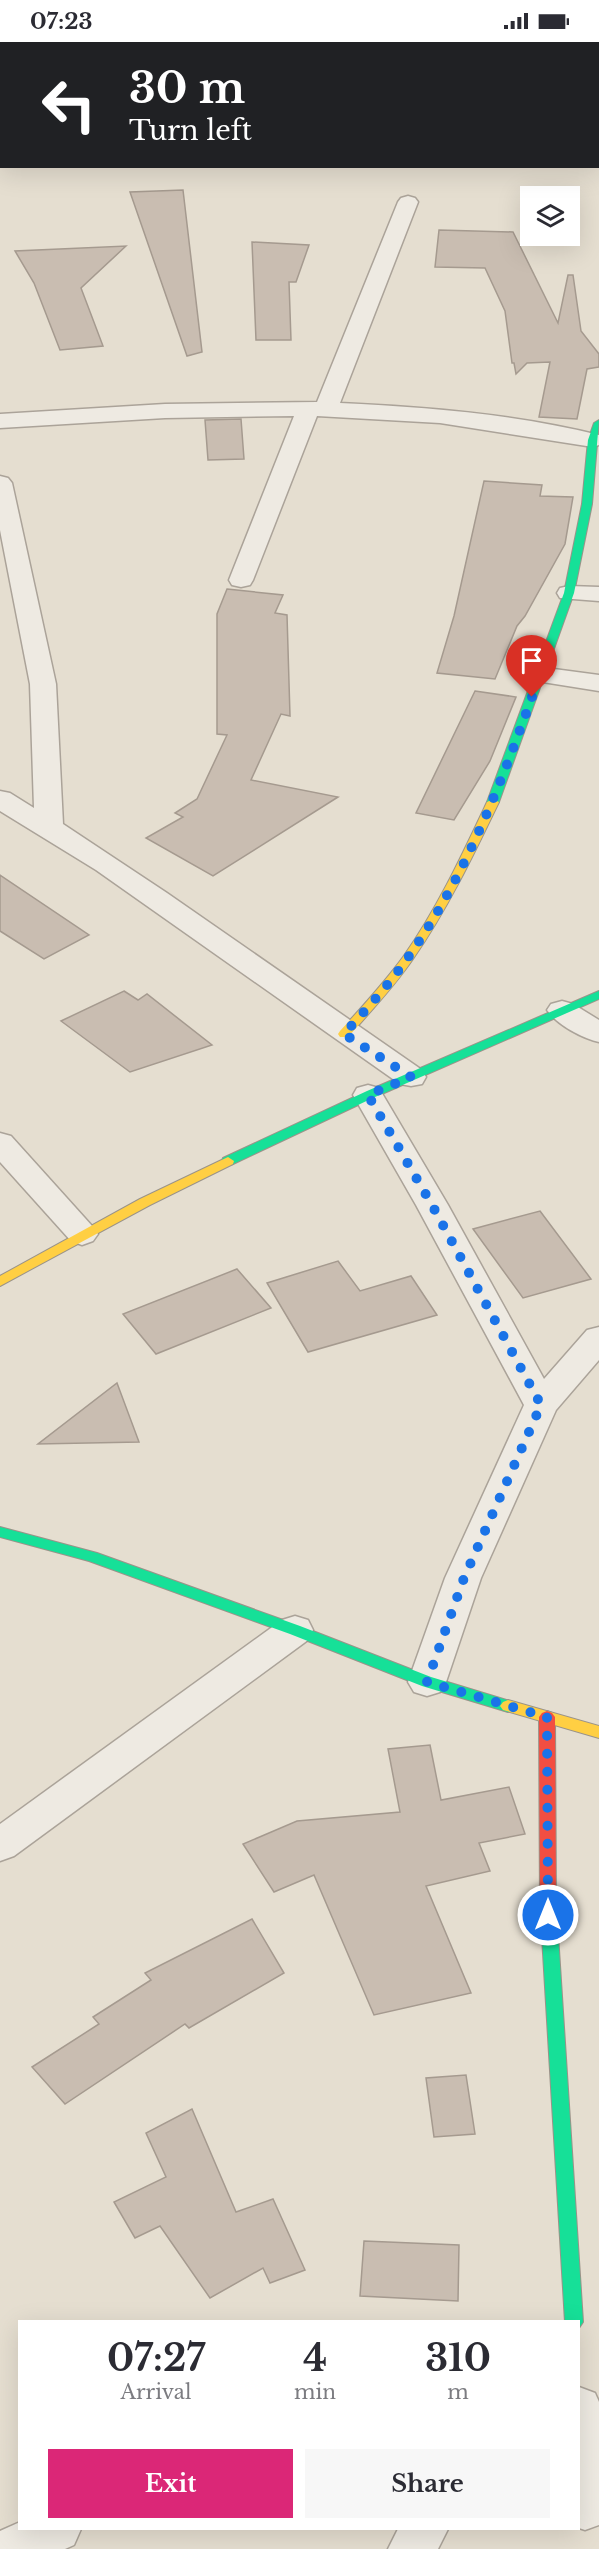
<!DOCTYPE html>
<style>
:root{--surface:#fff;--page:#f7f7f7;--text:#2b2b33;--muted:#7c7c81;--accent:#db2777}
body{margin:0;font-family:"Libre Baskerville",serif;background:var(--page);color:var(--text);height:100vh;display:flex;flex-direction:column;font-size:22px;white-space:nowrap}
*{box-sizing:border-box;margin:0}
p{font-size:20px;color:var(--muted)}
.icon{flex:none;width:33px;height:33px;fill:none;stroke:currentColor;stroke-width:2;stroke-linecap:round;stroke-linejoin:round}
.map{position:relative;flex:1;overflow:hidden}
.side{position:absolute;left:18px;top:2278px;width:562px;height:210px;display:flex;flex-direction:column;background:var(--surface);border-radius:0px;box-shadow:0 6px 24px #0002}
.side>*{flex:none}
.top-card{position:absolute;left:0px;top:0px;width:600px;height:126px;box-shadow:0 6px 24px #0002;background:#202124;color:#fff;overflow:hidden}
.controls{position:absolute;left:520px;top:144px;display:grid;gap:12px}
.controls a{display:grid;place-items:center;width:60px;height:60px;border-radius:0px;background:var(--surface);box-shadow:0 6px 24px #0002;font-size:30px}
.pin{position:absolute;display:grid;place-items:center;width:51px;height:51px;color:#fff;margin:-62px -26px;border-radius:50% 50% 50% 0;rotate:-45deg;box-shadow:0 0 6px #0007}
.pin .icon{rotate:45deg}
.me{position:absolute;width:66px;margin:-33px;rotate:0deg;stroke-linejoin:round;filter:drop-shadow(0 0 4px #0008)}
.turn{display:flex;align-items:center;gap:21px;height:126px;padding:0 30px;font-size:27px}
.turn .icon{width:78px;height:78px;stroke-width:2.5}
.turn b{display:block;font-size:42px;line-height:51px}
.eta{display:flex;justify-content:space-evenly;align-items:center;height:102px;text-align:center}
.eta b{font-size:36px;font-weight:800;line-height:42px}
.button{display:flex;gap:12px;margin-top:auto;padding:12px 30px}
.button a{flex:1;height:69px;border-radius:0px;background:var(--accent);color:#fff;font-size:24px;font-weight:800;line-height:69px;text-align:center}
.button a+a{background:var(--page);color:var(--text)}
.status{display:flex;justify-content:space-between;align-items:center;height:42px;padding:0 30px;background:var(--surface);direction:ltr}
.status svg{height:16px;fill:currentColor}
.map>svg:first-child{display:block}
</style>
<div class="status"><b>07:23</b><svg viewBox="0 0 49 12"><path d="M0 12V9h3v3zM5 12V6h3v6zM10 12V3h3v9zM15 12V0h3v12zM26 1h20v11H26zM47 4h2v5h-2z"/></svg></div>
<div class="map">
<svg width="599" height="2507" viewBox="0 0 599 2507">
<rect width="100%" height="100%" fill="#e5ded0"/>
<g fill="#c9bdb1" stroke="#a59a8f" stroke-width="1.5">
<path d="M183,148L202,310L187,314L130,150Z"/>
<path d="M439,188L513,190L558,281L568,233H573L581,289L599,312V325L587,327L577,377L539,375L550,320L527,321L516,332L514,321H512L505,269L485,226L435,225Z"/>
<path d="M252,200L309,203L296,240H289L291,298H256Z"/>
<path d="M126,204L81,246L103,304L60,308L34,241L15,209Z"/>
<path d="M241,377L244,417L208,418L205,378Z"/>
<path d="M484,439L542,443L540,454L573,455L565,502L525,574L517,584L495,637L437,631L454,574Z"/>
<path d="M227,547L283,553L275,571L287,573L290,674L281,672L251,738L338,755L213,834L146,796L183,775L175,771L197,757L227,693L217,692V572Z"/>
<path d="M475,649L516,655L490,719L454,778L416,771Z"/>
<path d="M0,833L89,893L44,917L0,889Z"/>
<path d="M124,949L138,958L147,952L212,1003L130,1030L61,979Z"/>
<path d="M540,1169L591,1237L523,1256L473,1187Z"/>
<path d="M338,1219L360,1249L411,1234L437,1273L308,1310L267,1241Z"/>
<path d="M237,1227L271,1266L156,1312L123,1272Z"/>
<path d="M117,1341L139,1400L38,1402Z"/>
<path d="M430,1703L441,1758L509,1745L525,1792L479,1801L490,1829L426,1844L471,1951L374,1973L314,1833L274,1850L243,1802L297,1779L400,1770L388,1707Z"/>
<path d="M252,1877L284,1931L189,1986L185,1982L65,2062L32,2025L99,1982L93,1975L151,1938L145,1931Z"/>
<path d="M466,2033L475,2092L434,2095L426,2036Z"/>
<path d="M192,2067L236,2170L273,2157L305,2228L270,2241L263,2226L210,2256L160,2184L135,2196L114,2160L166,2135L146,2091Z"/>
<path d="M364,2199L459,2203L458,2259L360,2254Z"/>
</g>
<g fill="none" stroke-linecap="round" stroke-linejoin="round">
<defs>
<g id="street">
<path d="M408,154L415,156L418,160L340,361C426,365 515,372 599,393V403L593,405L440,381L317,374L253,538L250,543L241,545L232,543L229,538L294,374L165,376L0,386V372L165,362L317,360L398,160L401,156Z"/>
<path d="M0,434L8,436L12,441L56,642L63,782L167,851L422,1028L426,1035L422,1042L411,1044L400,1042L96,828L0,769V749L10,751L34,766L30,642L0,488Z"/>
<path d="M569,544L599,545V559L560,556L557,551L560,546Z"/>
<path d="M539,625L599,633V649L530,638L526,633L530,628Z"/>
<path d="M562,959L573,962L599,978V1000C582,996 557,983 547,968L551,962Z"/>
<path d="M368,1043L379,1046L383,1053L448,1163L544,1337L587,1288L599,1285V1318L556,1368L481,1536L446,1640L440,1650L427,1654L414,1650L408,1640L445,1536L524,1363L416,1163L353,1053L357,1046Z"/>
<path d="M0,1091L11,1094L93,1185L98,1192L93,1199L82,1203L71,1199L0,1120Z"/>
<path d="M295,1574L308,1578L313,1588L308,1598L14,1814L0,1819V1782L282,1578Z"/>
<path d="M579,2345L595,2351L599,2360V2483L585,2488L579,2486Z"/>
<path d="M20,2480V2487H81L74,2503L65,2507H0V2489Z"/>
<path d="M398,2487H448L438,2507H388Z"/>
</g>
<g id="fast">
<path d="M599,378L592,462L574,551L499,760L493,763L489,762L487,760L564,551L582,462L588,398L594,381Z"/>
<path d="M599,949V957L375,1055L233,1122L228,1123L222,1119L223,1116L367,1049Z"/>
<path d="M0,1485L97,1511L300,1584L431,1635L513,1660L516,1664L513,1668L508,1670L422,1644L290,1592L89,1519L0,1495Z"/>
<path d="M548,1854L554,1856L556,1861L583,2280L579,2286V2280H565L540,1861L542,1856Z"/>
</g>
<g id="slow">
<path d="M493,757L499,760C473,814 447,868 413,917C394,945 371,969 348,995H340L338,992L340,989C362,965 384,941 403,915C437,867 462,813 487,760Z"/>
<path d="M228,1115L234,1119L233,1122L150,1163L0,1244V1234L140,1157Z"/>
<path d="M508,1658L599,1684V1696L503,1668L500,1664L503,1660Z"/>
</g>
<path id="jam" d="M547,1669L552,1671L555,1675L556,1861L554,1866L548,1868L542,1866L540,1861L539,1675L542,1671Z"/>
</defs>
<use href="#street" stroke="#aba399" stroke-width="3"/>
<use href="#fast" stroke="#9a9389" stroke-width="2"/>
<use href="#slow" stroke="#9a9389" stroke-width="2"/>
<use href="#jam" stroke="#9a9389" stroke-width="2"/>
<use href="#street" fill="#eeeae2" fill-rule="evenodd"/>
<use href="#fast" fill="#16e098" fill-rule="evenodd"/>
<use href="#slow" fill="#ffcf43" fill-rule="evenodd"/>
<use href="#jam" fill="#f24e42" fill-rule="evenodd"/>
</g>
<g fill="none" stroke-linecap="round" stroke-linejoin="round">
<path stroke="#1a73e8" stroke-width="10" stroke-dasharray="0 18" d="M532,655C497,753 457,854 392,937C377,956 360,974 344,992L411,1035L368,1053L432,1163L541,1363L464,1536L427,1640L547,1675L548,1873"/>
</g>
</svg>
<div class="controls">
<a><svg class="icon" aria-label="layers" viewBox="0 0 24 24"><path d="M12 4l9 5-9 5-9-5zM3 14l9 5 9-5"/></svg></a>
</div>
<div class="pin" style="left:532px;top:655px;background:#d93025"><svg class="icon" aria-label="arrive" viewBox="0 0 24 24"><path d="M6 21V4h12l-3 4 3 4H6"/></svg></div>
<svg class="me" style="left:548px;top:1873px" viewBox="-20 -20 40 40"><circle r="17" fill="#1a73e8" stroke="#fff" stroke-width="3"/><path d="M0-11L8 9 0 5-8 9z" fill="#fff"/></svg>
<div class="top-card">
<div class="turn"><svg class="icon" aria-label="left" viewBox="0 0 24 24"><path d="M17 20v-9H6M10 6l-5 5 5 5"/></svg><div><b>30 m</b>Turn left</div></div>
</div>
<section class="side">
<div class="eta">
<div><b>07:27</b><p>Arrival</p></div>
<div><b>4</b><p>min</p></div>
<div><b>310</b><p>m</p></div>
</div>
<div class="button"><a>Exit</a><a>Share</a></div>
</section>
</div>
